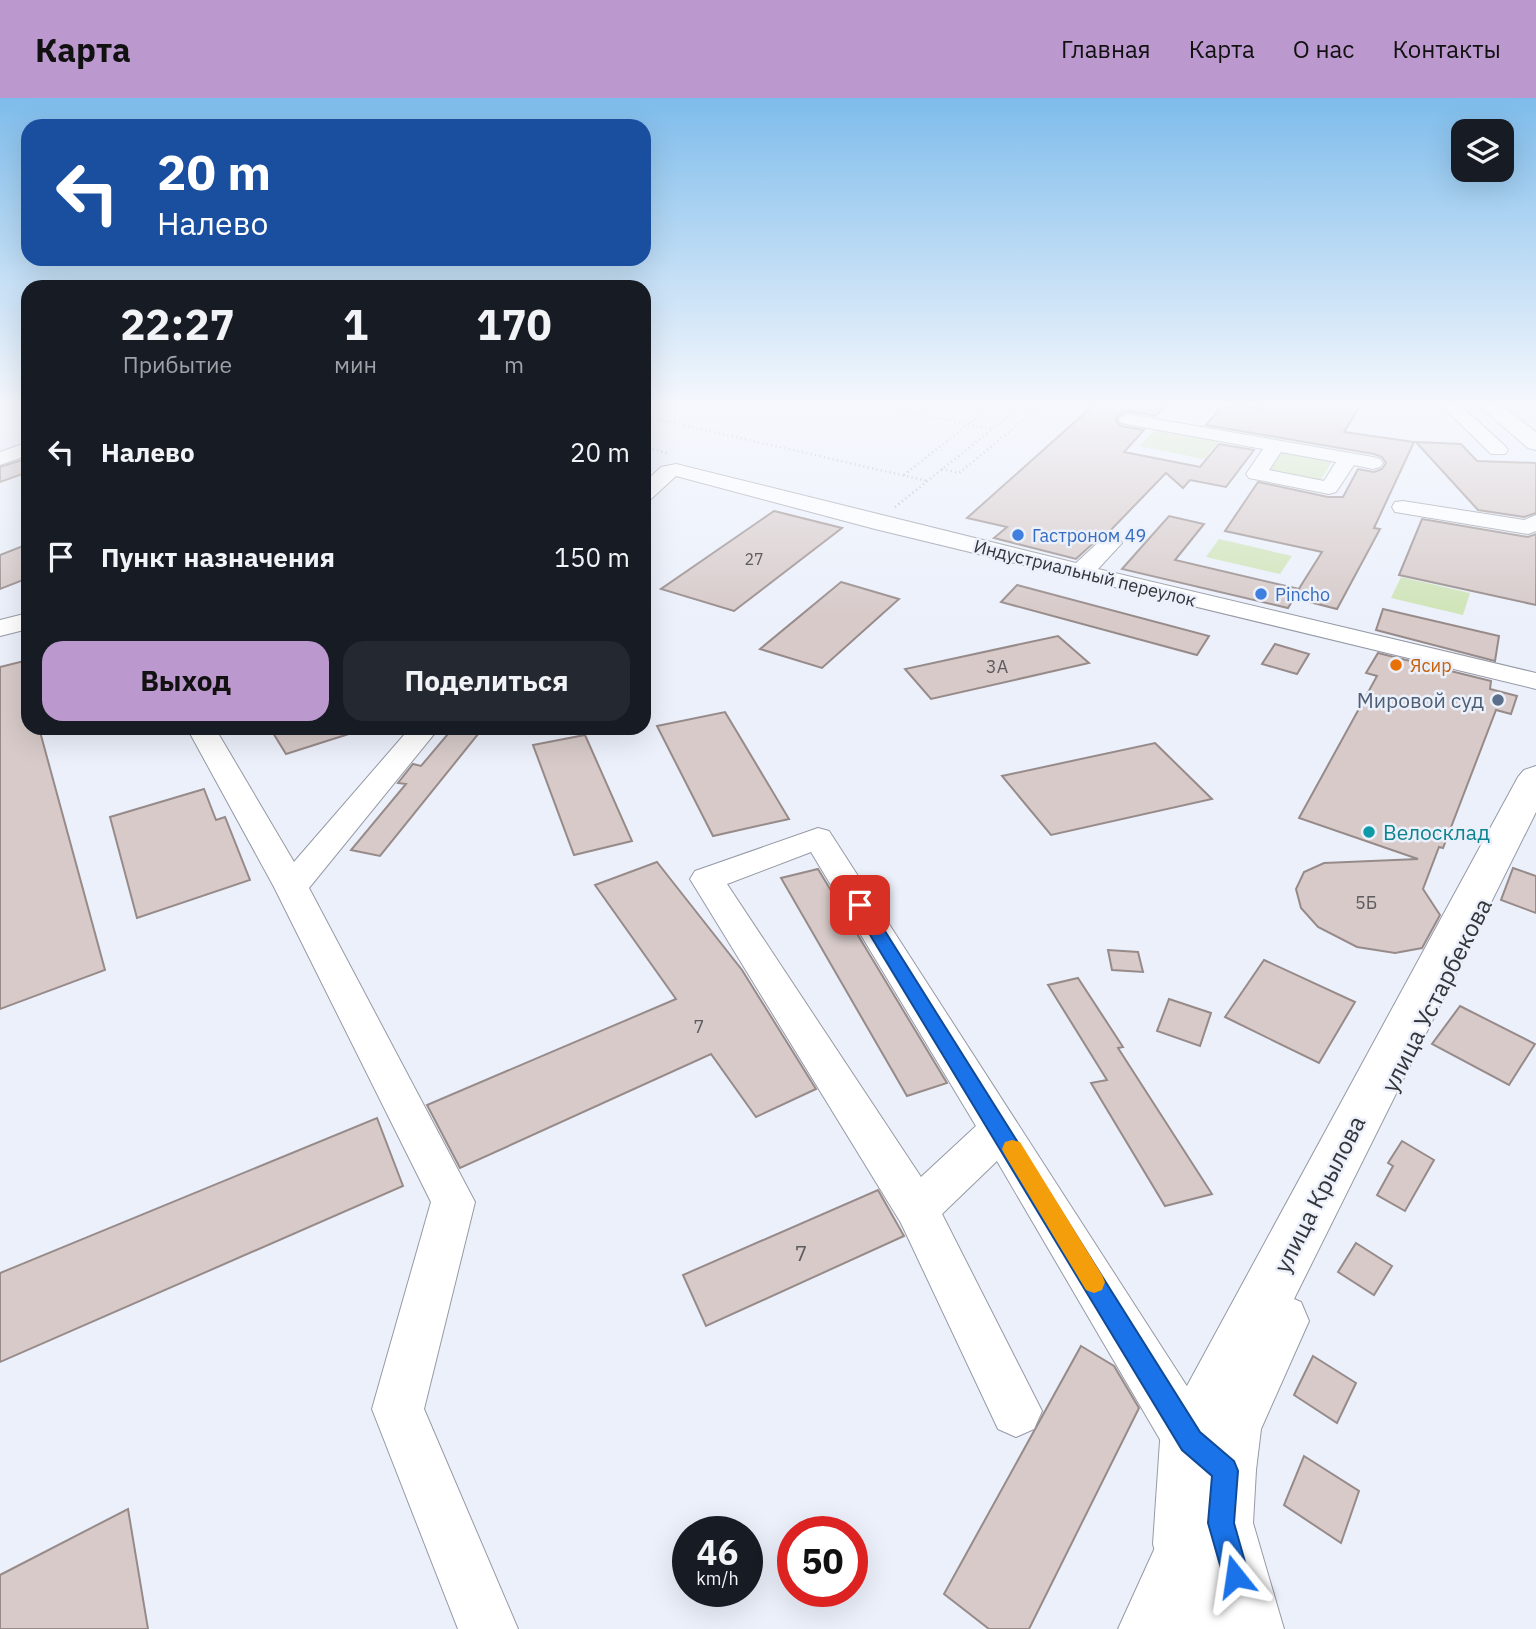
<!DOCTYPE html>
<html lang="ru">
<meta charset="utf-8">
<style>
:root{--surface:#171b24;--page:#242831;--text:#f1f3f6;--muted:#9ea1a6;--accent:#bb98cd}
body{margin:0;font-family:"IBM Plex Sans",sans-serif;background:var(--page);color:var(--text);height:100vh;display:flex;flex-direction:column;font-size:26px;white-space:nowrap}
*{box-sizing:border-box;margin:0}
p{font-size:23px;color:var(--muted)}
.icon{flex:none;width:38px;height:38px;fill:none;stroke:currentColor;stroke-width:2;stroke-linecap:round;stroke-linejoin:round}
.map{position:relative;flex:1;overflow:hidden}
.sheet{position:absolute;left:21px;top:182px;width:630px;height:455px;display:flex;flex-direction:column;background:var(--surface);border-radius:21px;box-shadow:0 7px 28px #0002}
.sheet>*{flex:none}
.top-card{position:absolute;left:21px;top:21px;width:630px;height:147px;border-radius:21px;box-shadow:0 7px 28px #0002;background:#1a4fa0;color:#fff;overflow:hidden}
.tools{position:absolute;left:1451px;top:21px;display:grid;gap:14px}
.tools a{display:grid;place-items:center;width:63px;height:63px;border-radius:14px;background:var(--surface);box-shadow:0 7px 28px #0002;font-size:35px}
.speed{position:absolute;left:672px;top:1418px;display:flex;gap:14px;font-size:35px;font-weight:700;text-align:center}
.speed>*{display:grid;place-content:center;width:91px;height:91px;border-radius:50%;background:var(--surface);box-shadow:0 7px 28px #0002;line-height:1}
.speed small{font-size:18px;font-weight:400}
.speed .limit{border:10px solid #d22;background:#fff;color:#111}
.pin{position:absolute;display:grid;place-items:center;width:60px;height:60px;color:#fff;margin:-30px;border-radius:14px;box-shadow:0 4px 10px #0006}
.me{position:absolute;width:77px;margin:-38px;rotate:345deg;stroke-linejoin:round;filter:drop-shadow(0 0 5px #0008)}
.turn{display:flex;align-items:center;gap:24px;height:147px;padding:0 21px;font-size:32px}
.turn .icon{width:91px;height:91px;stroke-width:2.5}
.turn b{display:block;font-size:49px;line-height:60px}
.eta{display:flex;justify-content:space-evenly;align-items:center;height:119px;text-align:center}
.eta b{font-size:42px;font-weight:700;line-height:49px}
.button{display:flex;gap:14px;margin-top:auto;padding:14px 21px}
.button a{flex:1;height:80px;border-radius:21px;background:var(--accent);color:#111;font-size:28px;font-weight:700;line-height:80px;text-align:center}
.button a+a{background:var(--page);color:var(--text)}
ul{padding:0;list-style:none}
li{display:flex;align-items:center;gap:21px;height:105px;padding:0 21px}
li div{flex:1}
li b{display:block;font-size:26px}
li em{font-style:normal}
header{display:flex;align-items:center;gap:42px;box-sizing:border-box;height:98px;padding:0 35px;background:var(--accent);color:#111}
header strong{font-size:33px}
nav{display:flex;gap:38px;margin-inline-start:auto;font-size:24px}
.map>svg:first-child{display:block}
</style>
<header>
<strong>Карта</strong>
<nav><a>Главная</a><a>Карта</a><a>О нас</a><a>Контакты</a></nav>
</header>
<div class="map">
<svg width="1536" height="1531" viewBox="0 0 1536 1531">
<rect width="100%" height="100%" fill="#ebf0fb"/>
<g fill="#cfe4b7">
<path d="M1157,330L1220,342L1204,361L1139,348Z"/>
<path d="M1281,353L1332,363L1319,385L1266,374Z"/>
<path d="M1219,441L1292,458L1280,476L1206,459Z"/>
<path d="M1401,479L1470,495L1463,517L1391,500Z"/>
</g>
<g fill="#d7cac9" stroke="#978b8a" stroke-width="2">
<path d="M1096,305H1168L1156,318L1127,313L1117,319L1116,323L1121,328L1144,332L1124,354L1200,369L1219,346L1254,352L1226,389L1190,382L1183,390L1166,375L1106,437L1101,438L1076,461L994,440L1007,429L967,420Z"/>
<path d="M1263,305H1362L1344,334L1414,344L1374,430L1380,431L1337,511L1294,500L1288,510L1122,471L1169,418L1204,426L1175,462L1299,491L1295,497L1322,454L1225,433L1258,384L1328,399H1343L1358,371L1374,374L1382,371L1386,365L1382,359L1374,356L1206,327L1222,308L1230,309L1233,306L1262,311Z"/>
<path d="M1416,344L1461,346L1477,363L1536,365V415L1524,419L1478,412Z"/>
<path d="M28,360V374L0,384V369Z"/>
<path d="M774,413L842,430L734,513L661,491Z"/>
<path d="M1422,421L1528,439L1536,436V507L1399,477Z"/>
<path d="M28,446V480L0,491V457Z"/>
<path d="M841,484L899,501L822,570L760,551Z"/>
<path d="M1017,487L1209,538L1197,557L1001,504Z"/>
<path d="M1383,511L1499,538L1495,563L1376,532Z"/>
<path d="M1058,538L1089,565L931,601L905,571Z"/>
<path d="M1275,546L1309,556L1297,576L1262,566Z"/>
<path d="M1378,555L1491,583L1490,591L1517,598L1511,616L1496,612L1443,750L1439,749L1423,791L1440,817L1422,850L1395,855L1357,849L1318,829L1301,810L1296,791L1304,774L1324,765L1418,761L1299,720L1377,578L1366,575Z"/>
<path d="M28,562V630H39L105,872L0,911V569Z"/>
<path d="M725,614L789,721L713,738L657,628Z"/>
<path d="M270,630H355V634L286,656Z"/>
<path d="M453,630H483L380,758L351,752L406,686L398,685L413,666L421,668Z"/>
<path d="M585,637L632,743L574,757L533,647Z"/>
<path d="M1155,645L1212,701L1051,737L1002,678Z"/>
<path d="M204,691L216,722L225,719L250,782L137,820L110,719Z"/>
<path d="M657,764L742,872L816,991L756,1019L711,956L460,1070L427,1007L676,901L595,787Z"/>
<path d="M1513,770L1536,778V815L1501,802Z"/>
<path d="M818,771L947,985L907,998L781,780Z"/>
<path d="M1108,852L1138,854L1143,874L1112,872Z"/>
<path d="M1264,862L1355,904L1319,965L1225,919Z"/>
<path d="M1078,880L1123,949L1118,950L1212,1096L1165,1108L1091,985L1107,982L1048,887Z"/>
<path d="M1169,901L1211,915L1200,948L1157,933Z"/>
<path d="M1460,908L1535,946L1509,987L1432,946Z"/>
<path d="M377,1020L403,1088L0,1264V1175Z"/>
<path d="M1402,1043L1434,1062L1405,1113L1377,1097L1393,1068L1388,1065Z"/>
<path d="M878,1092L904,1138L706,1228L683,1177Z"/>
<path d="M1356,1145L1392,1168L1374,1197L1338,1174Z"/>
<path d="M1081,1248L1114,1268L1139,1310L1029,1531H989L944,1496Z"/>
<path d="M1313,1258L1356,1285L1337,1325L1294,1297Z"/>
<path d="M1304,1358L1359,1393L1341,1445L1284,1407Z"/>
<path d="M128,1411L148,1531H0V1477Z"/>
</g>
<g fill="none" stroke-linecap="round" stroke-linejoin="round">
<defs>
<g id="minor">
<path d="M1439,305H1458L1505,348L1508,352L1505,356H1491Z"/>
<path d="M1127,316L1373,359L1380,361L1383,365L1380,369L1373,371L1354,367L1336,394L1329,396L1249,380L1246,376L1263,351L1121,325L1118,321ZM1281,354L1336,364L1324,383L1269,372Z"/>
<path d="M28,344V357L0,367V354Z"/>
<path d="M676,366L1076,465L1103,440H1119L1122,445L1098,471L1536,575V591L875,431L676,378L651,401L644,403V385L661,369Z"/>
<path d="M1403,403L1524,422L1536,417V433L1528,436L1395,414L1392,409L1395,404Z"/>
<path d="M28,515V531L0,538V522Z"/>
<path d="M187,630H215L294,764L410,630H439L309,790L475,1104L424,1311L518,1531H458L372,1311L431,1104L274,789Z"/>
<path d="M818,730L829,733L1210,1324L1218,1331L1225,1350L1218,1369L1199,1376L1180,1369L1172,1362L997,1063L942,1116L1042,1313L1034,1331L1016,1339L998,1331L901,1125L690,781L695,773ZM811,754L976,1028L921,1079L727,786Z"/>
<path d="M1183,1424L1203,1432L1211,1452L1178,1531H1118L1163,1432Z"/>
</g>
<g id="major">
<path d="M1476,305H1498L1536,334V352L1528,350Z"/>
<path d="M1536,668V714L1294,1201L1301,1204L1309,1223L1261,1331L1256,1372L1253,1425L1284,1531H1176L1153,1446L1160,1343L1169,1321L1518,679L1524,672Z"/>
</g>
</defs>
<use href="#minor" stroke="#969aa5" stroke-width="2"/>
<use href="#major" stroke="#969aa5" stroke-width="2"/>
<g stroke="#a1a5ad" stroke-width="2.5" stroke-dasharray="1 3.5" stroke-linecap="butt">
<path d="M862,305L991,331"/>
<path d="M644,318L928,383"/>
<path d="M644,349L667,355"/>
<path d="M942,371L959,375L1044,305"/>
<path d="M904,377L995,305"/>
<path d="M895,409L1025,305"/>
</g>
<use href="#minor" fill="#fff" fill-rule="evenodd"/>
<use href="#major" fill="#fff" fill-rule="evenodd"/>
</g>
<linearGradient id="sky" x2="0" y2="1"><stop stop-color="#7ebceb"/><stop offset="0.59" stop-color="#f6f8fd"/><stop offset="1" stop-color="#f6f8fd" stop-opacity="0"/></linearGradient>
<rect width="1536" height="519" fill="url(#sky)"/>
<path fill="#1a73e8" stroke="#114b97" stroke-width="2" d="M860,802L866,803L1200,1334L1234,1363L1238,1373L1234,1425L1249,1478L1245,1488L1235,1492L1226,1488L1208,1425L1212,1378L1182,1352L852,807Z"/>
<path fill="#f59e0b" d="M1012,1042L1020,1044L1102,1177L1105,1184L1102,1192L1094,1195L1086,1192L1005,1057L1002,1051L1005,1044Z"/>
<g fill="#3f7fe0" stroke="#ebf0fb" stroke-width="2.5">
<circle cx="1018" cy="437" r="7"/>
<circle cx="1261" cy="496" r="7"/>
</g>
<circle fill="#e8710a" stroke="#ebf0fb" stroke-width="2.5" cx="1396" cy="567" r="7"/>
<circle fill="#5c6f8a" stroke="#ebf0fb" stroke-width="2.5" cx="1498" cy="602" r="7"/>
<circle fill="#0f9aa8" stroke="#ebf0fb" stroke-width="2.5" cx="1369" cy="734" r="7"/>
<g text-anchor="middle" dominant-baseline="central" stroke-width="5" stroke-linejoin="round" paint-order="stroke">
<g font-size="16" fill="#5d5b5e">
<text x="754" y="461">27</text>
</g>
<g font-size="18" fill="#366cbe" stroke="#ebf0fb" text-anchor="start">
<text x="1032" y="437">Гастроном 49</text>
<text x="1275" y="496">Pincho</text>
</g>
<g font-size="18" fill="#34363a" stroke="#ebf0fb">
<text transform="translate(1085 475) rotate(14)">Индустриальный переулок</text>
</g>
<g font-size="18" fill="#c56008" stroke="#ebf0fb" text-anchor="start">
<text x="1410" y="567">Ясир</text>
</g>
<g font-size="18" fill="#5d5b5e">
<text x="997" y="568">3А</text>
<text x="1366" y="804">5Б</text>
<text x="699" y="928">7</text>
</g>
<g font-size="21" fill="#4e5e75" stroke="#ebf0fb" text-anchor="end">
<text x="1484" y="602">Мировой суд</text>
</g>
<g font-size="21" fill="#0d838f" stroke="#ebf0fb" text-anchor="start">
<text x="1383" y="734">Велосклад</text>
</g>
<g font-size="21" fill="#5d5b5e">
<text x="801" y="1155">7</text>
</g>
<g font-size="24" fill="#34363a" stroke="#ebf0fb">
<text transform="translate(1436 897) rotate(-63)">улица Устарбекова</text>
<text transform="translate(1319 1096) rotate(-63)">улица Крылова</text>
</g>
</g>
</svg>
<div class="tools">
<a><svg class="icon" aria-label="layers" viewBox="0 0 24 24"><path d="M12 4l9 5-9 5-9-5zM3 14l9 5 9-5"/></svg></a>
</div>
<div class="speed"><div>46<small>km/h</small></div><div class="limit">50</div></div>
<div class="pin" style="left:860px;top:807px;background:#d93025"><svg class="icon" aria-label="arrive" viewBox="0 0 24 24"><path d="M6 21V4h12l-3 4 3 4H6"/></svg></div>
<svg class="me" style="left:1235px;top:1478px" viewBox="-20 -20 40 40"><path d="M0-17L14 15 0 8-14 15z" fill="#1a73e8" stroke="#fff" stroke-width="4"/></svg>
<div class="top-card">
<div class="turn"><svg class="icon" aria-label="left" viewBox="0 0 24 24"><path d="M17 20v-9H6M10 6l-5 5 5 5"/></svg><div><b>20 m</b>Налево</div></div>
</div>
<section class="sheet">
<div class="eta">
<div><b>22:27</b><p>Прибытие</p></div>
<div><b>1</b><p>мин</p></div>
<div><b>170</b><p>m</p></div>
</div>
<ul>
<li><svg class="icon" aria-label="left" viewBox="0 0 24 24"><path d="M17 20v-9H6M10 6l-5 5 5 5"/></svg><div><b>Налево</b></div><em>20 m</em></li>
<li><svg class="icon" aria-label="arrive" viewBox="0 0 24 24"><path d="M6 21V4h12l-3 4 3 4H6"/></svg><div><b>Пункт назначения</b></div><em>150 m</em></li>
</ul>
<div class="button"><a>Выход</a><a>Поделиться</a></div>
</section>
</div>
